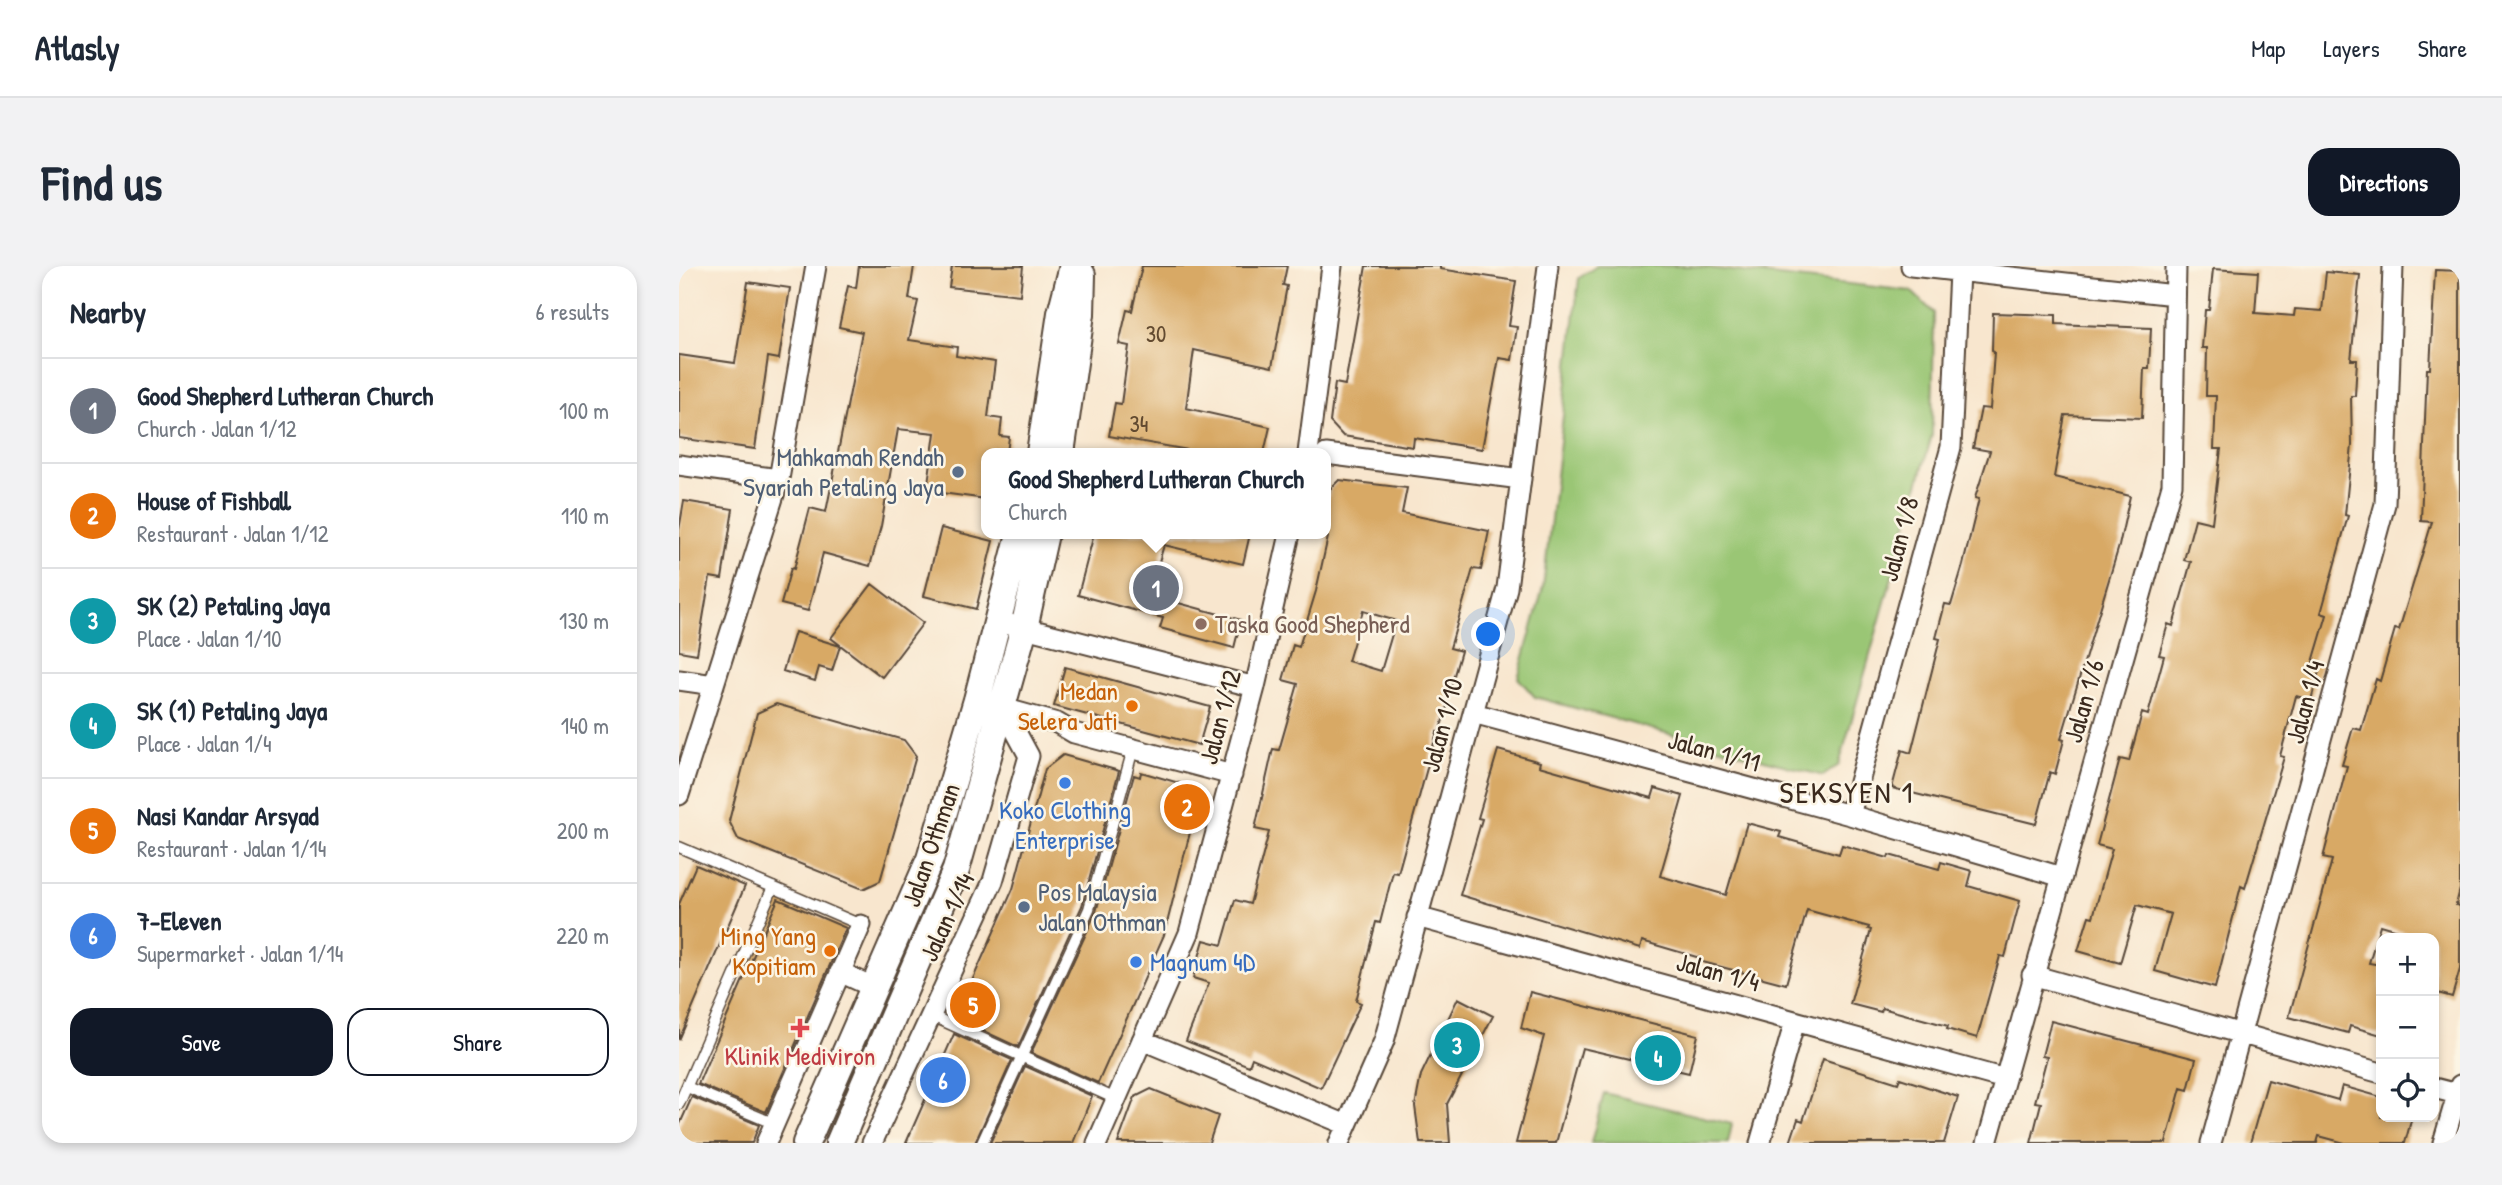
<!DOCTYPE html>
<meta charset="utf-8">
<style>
body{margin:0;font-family:"Patrick Hand",sans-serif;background:#f2f2f3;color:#1f2937}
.controls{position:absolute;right:21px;bottom:21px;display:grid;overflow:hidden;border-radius:14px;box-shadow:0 4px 10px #0003}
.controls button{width:63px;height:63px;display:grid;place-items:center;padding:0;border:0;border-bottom:2px solid #e0e1e3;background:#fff;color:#1f2937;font:35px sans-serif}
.you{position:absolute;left:810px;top:369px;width:24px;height:24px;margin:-18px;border:5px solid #fff;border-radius:50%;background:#1a73e8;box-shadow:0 0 0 10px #1a73e833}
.badge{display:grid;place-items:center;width:46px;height:46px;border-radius:50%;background:#111827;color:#fff;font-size:23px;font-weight:700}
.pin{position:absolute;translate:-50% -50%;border:4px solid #fff;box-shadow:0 2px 7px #0006}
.popup{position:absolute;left:302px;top:182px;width:350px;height:91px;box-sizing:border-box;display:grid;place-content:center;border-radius:14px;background:#fff;filter:drop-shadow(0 2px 5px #0005);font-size:23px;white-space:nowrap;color:#747a83}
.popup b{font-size:26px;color:#1f2937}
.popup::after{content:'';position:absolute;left:50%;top:100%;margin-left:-14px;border:14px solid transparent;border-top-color:#fff}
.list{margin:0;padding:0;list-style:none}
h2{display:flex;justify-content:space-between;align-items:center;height:91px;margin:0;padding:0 28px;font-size:30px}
h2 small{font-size:23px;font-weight:400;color:#747a83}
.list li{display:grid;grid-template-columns:46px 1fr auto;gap:21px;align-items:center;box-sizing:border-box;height:105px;padding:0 28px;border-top:2px solid #e0e1e3}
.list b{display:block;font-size:26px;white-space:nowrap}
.list p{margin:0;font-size:23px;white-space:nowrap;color:#747a83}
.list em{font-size:23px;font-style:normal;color:#747a83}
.actions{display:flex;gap:14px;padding:21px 28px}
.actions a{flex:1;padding:16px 0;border:2px solid #111827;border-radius:21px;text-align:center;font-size:24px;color:#111827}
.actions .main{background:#111827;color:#fff}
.icon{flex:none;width:38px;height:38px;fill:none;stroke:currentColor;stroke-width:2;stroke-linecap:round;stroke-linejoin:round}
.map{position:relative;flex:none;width:1781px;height:877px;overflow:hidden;border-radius:21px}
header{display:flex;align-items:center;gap:42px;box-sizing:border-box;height:98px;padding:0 35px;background:#fff;border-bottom:2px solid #e0e1e3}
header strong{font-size:33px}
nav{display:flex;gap:38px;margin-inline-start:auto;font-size:24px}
.intro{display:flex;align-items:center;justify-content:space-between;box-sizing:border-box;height:168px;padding:0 42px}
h1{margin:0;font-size:49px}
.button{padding:18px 32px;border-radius:21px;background:#111827;color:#fff;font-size:24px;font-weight:700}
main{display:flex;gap:42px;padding:0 42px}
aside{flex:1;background:#fff;border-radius:21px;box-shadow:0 4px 10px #0003}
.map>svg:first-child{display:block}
.green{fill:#9ac674;stroke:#6a7849;stroke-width:2}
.building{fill:#d8a965;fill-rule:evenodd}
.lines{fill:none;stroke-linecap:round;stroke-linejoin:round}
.lane-casing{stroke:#574638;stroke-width:13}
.street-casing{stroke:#574638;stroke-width:23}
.secondary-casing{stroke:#574638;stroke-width:30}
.lane{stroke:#fff;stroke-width:10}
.street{stroke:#fff;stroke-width:19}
.secondary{stroke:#fff;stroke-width:26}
.service-dot{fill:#5c6f8a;stroke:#fcf5e5;stroke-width:2.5}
.education-dot{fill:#8d6e63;stroke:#fcf5e5;stroke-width:2.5}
.food-dot{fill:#e8710a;stroke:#fcf5e5;stroke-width:2.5}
.shop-dot{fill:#3f7fe0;stroke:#fcf5e5;stroke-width:2.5}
.health-dot{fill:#e0444e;stroke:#fcf5e5;stroke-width:2.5}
.labels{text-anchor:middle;stroke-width:5;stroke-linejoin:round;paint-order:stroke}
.number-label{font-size:23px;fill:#624a30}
.service-label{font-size:26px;fill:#4e5e75;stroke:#fcf5e5;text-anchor:end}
.street-label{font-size:26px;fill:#3b2a1e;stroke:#fcf5e5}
.education-label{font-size:26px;fill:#785e54;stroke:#fcf5e5;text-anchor:start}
.food-label{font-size:26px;fill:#c56008;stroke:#fcf5e5;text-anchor:end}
.shop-label{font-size:26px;fill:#366cbe;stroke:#fcf5e5}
.health-label{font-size:26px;fill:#be3a42;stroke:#fcf5e5}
.quarter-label{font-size:30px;letter-spacing:2px;fill:#3b2a1e;stroke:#fcf5e5}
</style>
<header>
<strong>Atlasly</strong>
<nav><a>Map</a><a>Layers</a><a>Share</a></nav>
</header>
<div class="intro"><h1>Find us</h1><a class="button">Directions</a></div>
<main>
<aside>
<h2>Nearby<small>6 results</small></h2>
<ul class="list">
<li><span class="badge" style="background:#6b7280">1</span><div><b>Good Shepherd Lutheran Church</b><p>Church · Jalan 1/12</p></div><em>100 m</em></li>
<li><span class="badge" style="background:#e8710a">2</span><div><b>House of Fishball</b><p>Restaurant · Jalan 1/12</p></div><em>110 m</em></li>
<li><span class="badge" style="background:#0f9aa8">3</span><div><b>SK (2) Petaling Jaya</b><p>Place · Jalan 1/10</p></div><em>130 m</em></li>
<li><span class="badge" style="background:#0f9aa8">4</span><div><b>SK (1) Petaling Jaya</b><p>Place · Jalan 1/4</p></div><em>140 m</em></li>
<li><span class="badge" style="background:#e8710a">5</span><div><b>Nasi Kandar Arsyad</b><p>Restaurant · Jalan 1/14</p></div><em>200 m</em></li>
<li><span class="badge" style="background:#3f7fe0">6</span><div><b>7-Eleven</b><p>Supermarket · Jalan 1/14</p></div><em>220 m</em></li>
</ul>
<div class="actions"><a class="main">Save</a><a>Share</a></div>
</aside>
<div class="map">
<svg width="1781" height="877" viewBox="0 0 1781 877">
<rect width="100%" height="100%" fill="#fcf5e5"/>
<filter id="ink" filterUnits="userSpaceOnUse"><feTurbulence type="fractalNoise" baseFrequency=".0143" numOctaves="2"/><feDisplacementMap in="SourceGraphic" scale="14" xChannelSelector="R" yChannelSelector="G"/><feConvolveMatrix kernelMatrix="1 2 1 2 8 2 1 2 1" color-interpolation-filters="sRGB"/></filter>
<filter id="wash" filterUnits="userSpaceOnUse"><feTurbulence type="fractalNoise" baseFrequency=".00686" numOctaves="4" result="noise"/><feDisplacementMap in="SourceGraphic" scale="28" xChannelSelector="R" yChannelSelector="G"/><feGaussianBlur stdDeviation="1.57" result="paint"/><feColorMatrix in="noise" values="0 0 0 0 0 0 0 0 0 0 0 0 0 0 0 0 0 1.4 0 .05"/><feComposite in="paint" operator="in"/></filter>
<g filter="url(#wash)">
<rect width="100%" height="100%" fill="#f8e6ce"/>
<path class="green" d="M918,0h95l219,25 23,22 -2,122 -93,330 -16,11 -288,-79 -17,-19 25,-90 36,-310z
M925,827l128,31 -4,19h-137z"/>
<g id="blocks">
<path class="building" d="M180,0h55l-5,33 9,2 -9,39 48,7 -1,9 39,6 -7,55 14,2 -2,17 9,1 -2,16h-21v46l-59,-8 8,-58 -37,-4 -17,97 -11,40 -47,-13 -15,58 -27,-7 10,-36 3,1 16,-61 16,4 36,-180 -23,-5 9,-41 8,2z
M273,0h71l-3,29 -71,-8z
M463,0h145l-4,19 4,1 -15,81 -78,-17 -8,58 84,19 -6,26h-71l1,-2 -85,-15 6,-33 6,1 8,-58 -10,-2 8,-34 5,1z
M687,0h74v3l76,12 -7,45 8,1 -5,33 -13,-2 -17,91 -68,-11 -1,9 -70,-11 -13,-14 5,-39 10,2z
M1534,3l45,3 -3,41 39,3 1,-7 27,2 4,-39 34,3 -9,85h6l-2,36h-4l1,49 -7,70 3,1 -27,97 6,2 -14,47 8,2 -10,36 -15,-4 -16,60 4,1 -39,131 -4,-2 -26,102 -60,-17 16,-57 -34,-9 -17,58 -42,-12 11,-35 4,1 19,-68 -15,-4 23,-86 9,2 13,-48 6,2 16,-59 -5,-1 9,-31 5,2 18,-64 -7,-2 11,-41 17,4 9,-74h-7l2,-53h-10l1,-48h-5l3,-38h4z
M1756,4l25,1v618l-4,16 4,1v63l-8,28 -18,-5v-54h-10l-44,-13 -11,38 12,2v70l-31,-9 -2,7 -59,-16 43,-157 -9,-2 24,-92 -5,-1 11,-37 8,2 15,-51 4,2 15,-52 4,1 33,-108 -11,-1 6,-152h3z
M69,16l42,6 -11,71 -11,-2 -13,92 -76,-11v-83l56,8z
M1314,47l63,2v9l95,4 -2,40h-5l-2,50 -77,-3 -11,62 76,19 -11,50 -58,193 3,1 -9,34 -5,-2 -14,52 -144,-36 10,-38 9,3 29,-114 -4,-1 9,-34 6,1 12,-40 16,-66 -4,-1 15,-47 -17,-3 8,-40 9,1 4,-57 -2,-1z
M660,214l68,8 -5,25 87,18 -8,39 -8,-1 -23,79 11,3 -15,52h2l-9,30 -2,-1 -39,141 -5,-1 -13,51 -4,-1 -20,79 5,2 -40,85 -69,-30 -3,8 -63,-25 23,-58 -16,-5 11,-38 18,5 13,-45 15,4 19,-72 -14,-3 18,-80 6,1 19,-66 -15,-4 10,-35 6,2 17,-56 12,-54 -2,-1v-29l4,-18zM684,345l33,10 -15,50 -33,-10z
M5,235l49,8 -11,70 -12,-2 -13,77 -18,-3v-121z
M262,262l52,13 -17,68 -52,-13z
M415,268h156l-7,30 -79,-19 -15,50 92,25 -7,28 -74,-20 3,-10 -85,-23z
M193,318l51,39 -41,54 -51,-39z
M116,366l45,14 -8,25 -13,-4 -4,14 -32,-10z
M386,401l145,40 -11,38 -145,-39z
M97,438l128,36 12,16 -36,125 -17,8 -125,-50 -9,-18 28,-108z
M819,484l42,12 -1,4 113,32 3,-10 28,8 -23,80 66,19 21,-72 34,9 -2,5 60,17 3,-9 46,13 1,-3 50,14 2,-7 31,9 -4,15 52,15 -15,56 -5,-1 -23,82 -30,-9 1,-3 -66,-18 -1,4 -31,-8 21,-74 -3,-1 1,-2 -62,-17 -21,74 -87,-23 1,-3 -58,-17 -2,8 -180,-54 22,-76 -4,-1z
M384,489l56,16 -37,135 -64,141 -58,-27 1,-2 -5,-1 57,-128 32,-120z
M462,506l52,15 6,10 -35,138 -66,148 -67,-30 65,-141 38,-137 6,2z
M17,599l49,21 -66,154v-136z
M99,633l68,29 -80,184 -68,-28z
M851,726l168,43 -9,38 -107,-25 -26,95h-40l28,-107 -23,-8z
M779,732l35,18 -46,88 3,39h-30l-5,-37 6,-31z
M1372,755l145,38 -8,31 -7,-2 -15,55h-135l10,-40 -6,-1 12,-45 -5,-1z
M275,768l58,26 -37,83h-69z
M1144,793l75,24 2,-5 58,19 -14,46h-154l8,-24 5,2z
M346,800l67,30 -19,47h-83z
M1589,814l70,20 4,-14 39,11v20h31l-7,26h-60l-26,-7 -2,7h-67z
M472,823l67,27 -9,27h-91l17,-46z
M13,831l67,28 -7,18h-73v-17z"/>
</g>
</g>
<g filter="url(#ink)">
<use href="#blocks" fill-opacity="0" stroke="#574638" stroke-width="2"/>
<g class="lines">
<defs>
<path id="lane" d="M0,581l182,78
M251,749l186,84
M8,821l88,37
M0,838l94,-217
M303,877l107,-234 44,-160"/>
<path id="street" d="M1232,0l264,29
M629,187l24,-187
M647,188l195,25
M0,199l100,14
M319,355l257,66
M0,414l35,5
M324,442l54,15 17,10 158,42
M794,447l377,102 212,62
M0,529l100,-316 37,-213
M1171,549l101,-368 8,-176
M738,651l588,162
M161,706l35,16
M1353,709l349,98
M463,774l205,85
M1755,822l23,6
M87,877l95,-218
M193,877l121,-262 36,-125 -26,-48
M418,877l92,-210 66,-246 35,-153
M660,877l45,-102 123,-453 41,-322
M1081,877l35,-122
M1308,877l185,-658 4,-219
M1532,877l174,-639 8,-238
M1764,877l17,-58"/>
<path id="secondary" d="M361,187l21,-140 12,-47
M382,187l20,-139 1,-39
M127,877l124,-284 47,-159 43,-166
M160,877l117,-273 68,-242 21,-94"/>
</defs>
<use href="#lane" class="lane-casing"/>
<use href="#street" class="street-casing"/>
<use href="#secondary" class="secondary-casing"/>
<use href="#lane" class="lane"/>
<use href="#street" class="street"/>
<use href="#secondary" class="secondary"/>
</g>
</g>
<g class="service-dot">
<circle cx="279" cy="206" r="7"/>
<circle cx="345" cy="641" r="7"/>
</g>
<circle class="education-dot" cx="522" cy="358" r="7"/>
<g class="food-dot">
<circle cx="453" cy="440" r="7"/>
<circle cx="151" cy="685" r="7"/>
</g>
<g class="shop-dot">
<circle cx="386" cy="517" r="7"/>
<circle cx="457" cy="696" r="7"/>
</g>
<path class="health-dot" d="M117.5 751.5h7v7h7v7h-7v7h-7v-7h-7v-7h7z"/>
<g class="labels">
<g class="number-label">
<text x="477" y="76">30</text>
<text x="460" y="166">34</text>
</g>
<g class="service-label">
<text x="265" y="200">Mahkamah Rendah<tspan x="265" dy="30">Syariah Petaling Jaya</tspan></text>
<text x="359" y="635" text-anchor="start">Pos Malaysia<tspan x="359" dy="30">Jalan Othman</tspan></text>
</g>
<g class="street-label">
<text transform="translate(1220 273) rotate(-75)" y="9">Jalan 1/8</text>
<text transform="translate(1405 435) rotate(-74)" y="9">Jalan 1/6</text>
<text transform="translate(1626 436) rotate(-75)" y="9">Jalan 1/4</text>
<text transform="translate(541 451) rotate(-75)" y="9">Jalan 1/12</text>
<text transform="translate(763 459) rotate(-75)" y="9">Jalan 1/10</text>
<text transform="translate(1035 485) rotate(15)" y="9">Jalan 1/11</text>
<text transform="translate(252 579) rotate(-71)" y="9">Jalan Othman</text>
<text transform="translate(268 651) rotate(-65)" y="9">Jalan 1/14</text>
<text transform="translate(1039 706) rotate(15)" y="9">Jalan 1/4</text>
</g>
<g class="education-label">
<text x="536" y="367">Taska Good Shepherd</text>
</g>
<g class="food-label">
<text x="439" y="434">Medan<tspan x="439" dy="30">Selera Jati</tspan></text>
<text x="137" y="679">Ming Yang<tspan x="137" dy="30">Kopitiam</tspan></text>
</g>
<g class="shop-label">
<text x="386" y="553">Koko Clothing<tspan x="386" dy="30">Enterprise</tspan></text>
<text x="471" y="705" text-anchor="start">Magnum 4D</text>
</g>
<g class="health-label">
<text x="121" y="799">Klinik Mediviron</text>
</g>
<g class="quarter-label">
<text x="1168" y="537">SEKSYEN 1</text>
</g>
</g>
</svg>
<div class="controls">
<button>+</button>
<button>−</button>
<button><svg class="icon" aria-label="locate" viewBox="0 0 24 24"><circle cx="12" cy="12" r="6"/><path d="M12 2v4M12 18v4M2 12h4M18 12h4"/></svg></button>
</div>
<div class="you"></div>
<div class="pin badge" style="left:477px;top:322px;background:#6b7280">1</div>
<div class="popup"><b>Good Shepherd Lutheran Church</b>Church</div>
<div class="pin badge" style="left:508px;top:541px;background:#e8710a">2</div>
<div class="pin badge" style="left:778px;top:779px;background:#0f9aa8">3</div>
<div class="pin badge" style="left:979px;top:792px;background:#0f9aa8">4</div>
<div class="pin badge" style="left:294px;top:739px;background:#e8710a">5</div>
<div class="pin badge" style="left:264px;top:814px;background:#3f7fe0">6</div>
</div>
</main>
